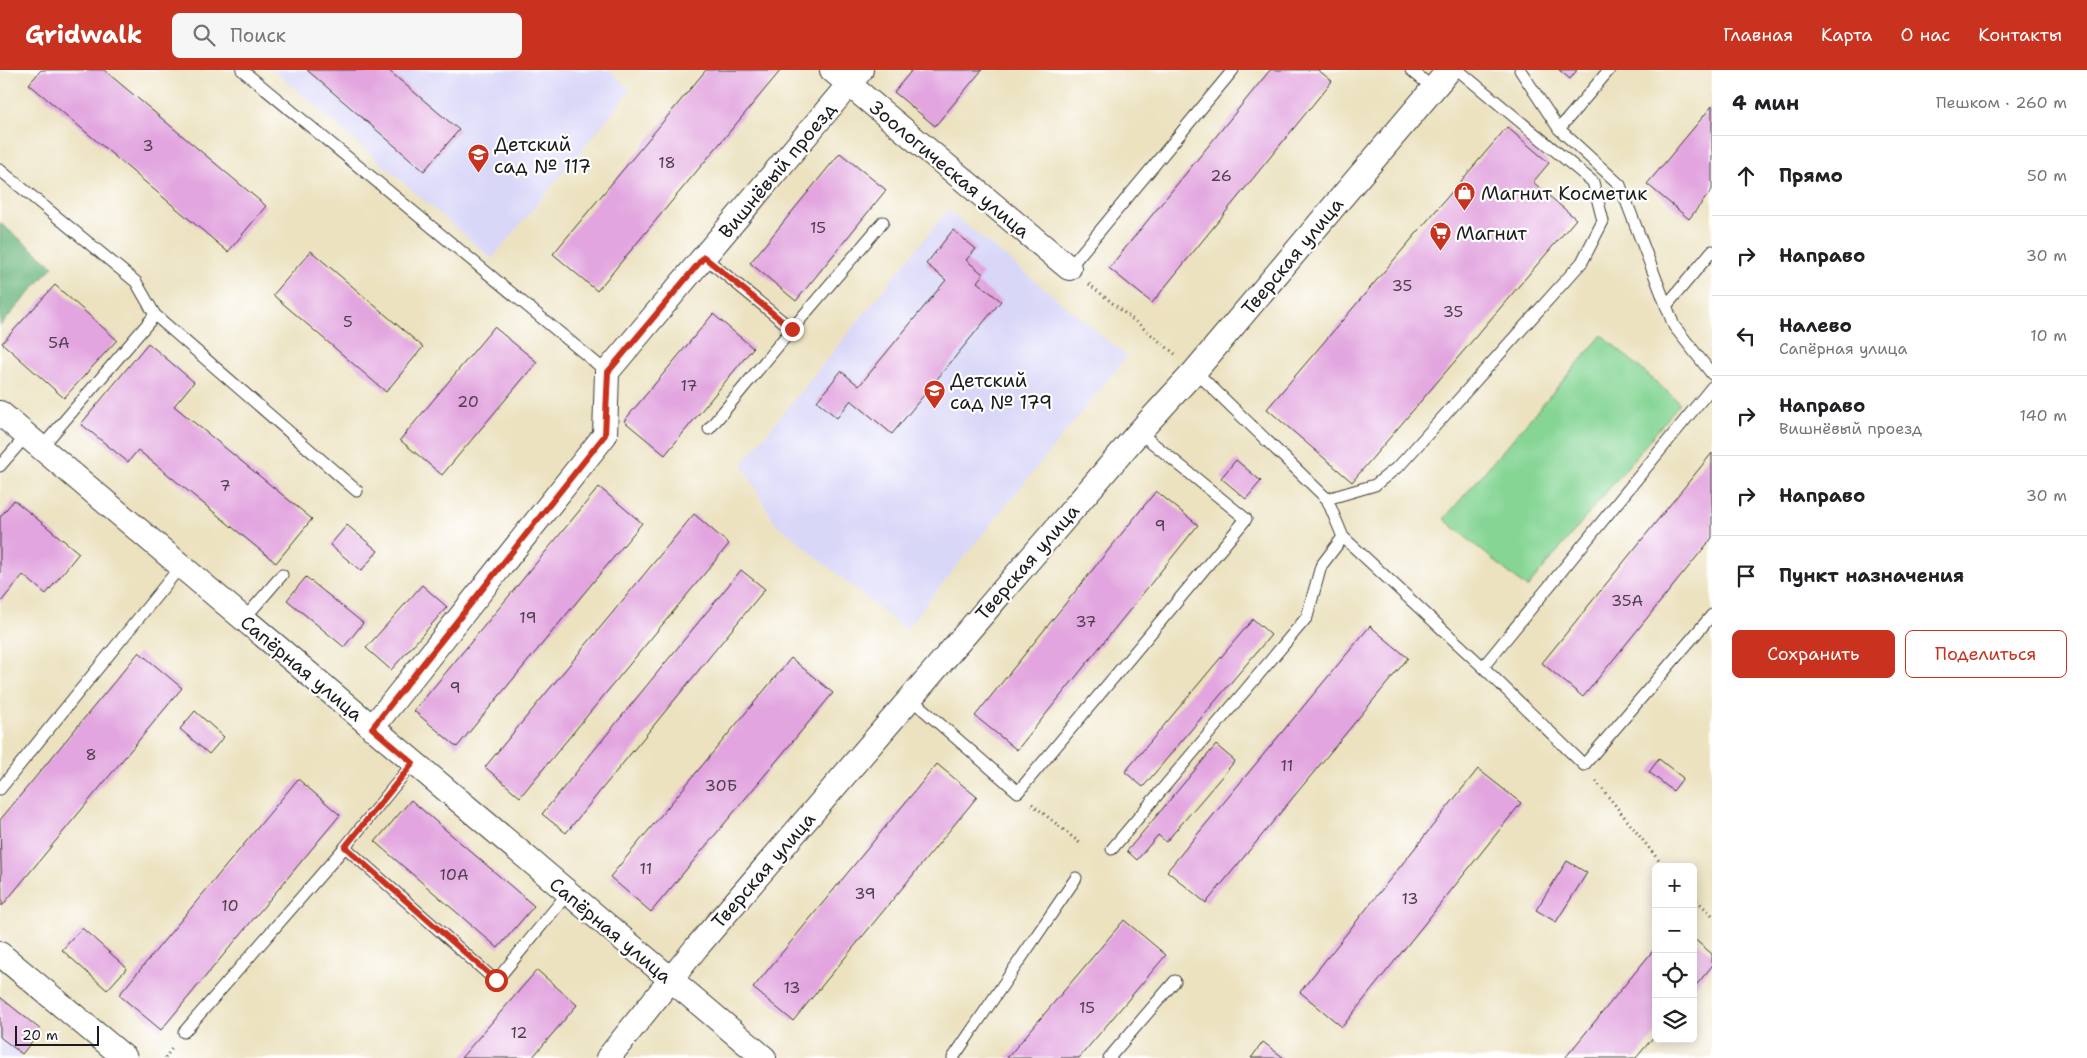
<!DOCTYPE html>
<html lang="ru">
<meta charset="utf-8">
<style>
body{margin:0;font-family:"Shantell Sans",sans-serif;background:#f6f6f6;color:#202124}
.controls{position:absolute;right:15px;bottom:15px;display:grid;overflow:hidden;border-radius:8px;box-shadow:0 2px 12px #0003}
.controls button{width:45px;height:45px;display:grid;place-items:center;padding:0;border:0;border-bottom:1px solid #e0e0e0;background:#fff;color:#202124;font:25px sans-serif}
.scale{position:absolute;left:15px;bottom:12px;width:84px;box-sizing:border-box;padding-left:5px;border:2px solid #1c1c1c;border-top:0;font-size:14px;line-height:18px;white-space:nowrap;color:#1c1c1c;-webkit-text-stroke:4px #fff;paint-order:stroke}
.stop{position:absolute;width:15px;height:15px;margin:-11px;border:4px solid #c8321e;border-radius:50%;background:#fff}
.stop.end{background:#c8321e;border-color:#fff;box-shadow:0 1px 5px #0008}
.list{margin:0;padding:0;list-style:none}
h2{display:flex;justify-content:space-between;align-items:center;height:65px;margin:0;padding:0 20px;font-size:21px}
h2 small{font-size:16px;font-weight:400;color:#757577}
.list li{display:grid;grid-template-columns:32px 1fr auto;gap:15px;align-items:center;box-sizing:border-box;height:80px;padding:0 20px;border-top:1px solid #e0e0e0}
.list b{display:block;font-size:19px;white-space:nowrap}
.list p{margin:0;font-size:16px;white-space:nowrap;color:#757577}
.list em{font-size:16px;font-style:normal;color:#757577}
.actions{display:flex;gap:10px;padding:15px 20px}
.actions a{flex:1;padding:11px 0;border:1px solid #c8321e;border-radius:8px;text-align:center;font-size:18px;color:#c8321e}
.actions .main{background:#c8321e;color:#fff}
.icon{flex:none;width:28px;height:28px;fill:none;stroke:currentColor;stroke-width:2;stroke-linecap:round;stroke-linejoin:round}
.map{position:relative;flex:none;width:1712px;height:988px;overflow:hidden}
header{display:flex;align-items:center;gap:30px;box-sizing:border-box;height:70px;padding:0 25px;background:#c8321e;color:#fff}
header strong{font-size:24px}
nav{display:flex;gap:28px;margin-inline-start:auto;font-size:18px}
.search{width:350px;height:45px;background:#f6f6f6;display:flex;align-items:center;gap:12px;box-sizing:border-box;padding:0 18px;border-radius:8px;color:#757577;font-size:19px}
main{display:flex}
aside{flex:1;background:#fff}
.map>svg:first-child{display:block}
.built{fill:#d9d7f8}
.green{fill:#86d595;stroke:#517858}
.forest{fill:#6cb67e;stroke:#44694d}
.building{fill:#e2a5df}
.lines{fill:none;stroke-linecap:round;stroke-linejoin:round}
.lane-casing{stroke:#3b3a35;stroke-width:13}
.street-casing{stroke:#3b3a35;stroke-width:26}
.path{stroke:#3b3a35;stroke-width:3;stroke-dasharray:1 4;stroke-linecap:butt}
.lane{stroke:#fff;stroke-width:11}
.street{stroke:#fff;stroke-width:24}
.route{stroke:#c8321e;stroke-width:6}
.labels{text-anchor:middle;stroke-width:4.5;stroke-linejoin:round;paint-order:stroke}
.number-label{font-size:16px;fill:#4e3e4d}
.poi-label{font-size:19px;fill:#1c1c1c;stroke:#fff;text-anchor:start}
.street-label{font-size:19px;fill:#1c1c1c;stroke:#fff}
</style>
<header>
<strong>Gridwalk</strong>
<div class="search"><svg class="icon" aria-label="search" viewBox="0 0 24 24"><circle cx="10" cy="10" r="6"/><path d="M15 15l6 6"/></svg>Поиск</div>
<nav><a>Главная</a><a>Карта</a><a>О нас</a><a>Контакты</a></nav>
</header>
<main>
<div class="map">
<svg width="1712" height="988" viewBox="0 0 1712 988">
<rect width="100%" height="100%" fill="#fff"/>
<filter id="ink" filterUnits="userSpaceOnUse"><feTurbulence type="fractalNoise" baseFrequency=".02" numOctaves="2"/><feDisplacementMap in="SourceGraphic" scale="10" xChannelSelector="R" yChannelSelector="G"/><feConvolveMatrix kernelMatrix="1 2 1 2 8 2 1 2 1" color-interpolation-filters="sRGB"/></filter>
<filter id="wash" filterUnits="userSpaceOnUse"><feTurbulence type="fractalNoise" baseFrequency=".0096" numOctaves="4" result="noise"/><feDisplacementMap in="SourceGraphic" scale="20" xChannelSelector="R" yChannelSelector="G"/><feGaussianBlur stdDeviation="1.12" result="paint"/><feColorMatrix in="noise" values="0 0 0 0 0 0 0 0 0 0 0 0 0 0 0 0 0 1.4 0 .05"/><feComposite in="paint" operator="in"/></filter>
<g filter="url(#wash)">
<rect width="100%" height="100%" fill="#ece2c0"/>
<path class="built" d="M273,0h336l22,20 -139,169z
M948,140l179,146 -222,274 -131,-108 -32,-58z
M0,967l22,17 -4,4h-18z"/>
<path class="green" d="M1602,265l78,68 -153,185 -83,-69z"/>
<path class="forest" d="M0,153l53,43 -53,60z"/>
<g id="blocks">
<path class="building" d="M41,0h63l162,136 -38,46 -199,-168z
M307,0h81l71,60 -35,41z
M706,0h75l-184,221 -44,-37z
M912,0h70l-47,56 -41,-34z
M1270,0h48l14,11 -180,222 -43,-35z
M1559,0h18l-7,9z
M1712,36v84l-23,29 -42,-35z
M1507,57l42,36 -16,19 43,37 -224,263 -85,-73z
M840,83l46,37 -90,111 -46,-38z
M953,160l23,19 -10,11 17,14 -6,8 24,19 -109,133 -41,-34 -14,18 -20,-17 24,-30 18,15 87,-106 -20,-16z
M311,181l112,96 -37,45 -113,-97z
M55,215l62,55 -53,58 -62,-55z
M713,244l40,34 -88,107 -41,-34z
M494,257l43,35 -95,113 -42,-35z
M148,273l46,39 -20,24 138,113 -36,44 -138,-113 -10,12 -47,-38z
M1712,383v85l-129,159 -41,-34z
M1236,390l25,21 -15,18 -25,-21z
M599,417l43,36 -185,224 -43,-36z
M1156,421l42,34 -181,225 -42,-34z
M14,430l65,53 -33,41 -23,-19 -23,28v-86z
M694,444l35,30 -209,253 -35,-30z
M347,455l31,26 -17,20 -31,-26z
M741,500l24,19 -199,244 -24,-19z
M306,507l57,46 -19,24 -57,-47z
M422,515l25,22 -56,63 -25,-22z
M1253,549l18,16 -128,152 -18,-15z
M1370,556l38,32 -202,245 -39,-32z
M139,582l43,36 -180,218 -2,-86z
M791,588l42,35 -182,219 -41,-35z
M195,641l29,26 -15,17 -29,-25z
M1216,675l19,16 -69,81 -8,-7 -21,25 -10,-9z
M1659,689l24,19 -10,13 -24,-19z
M937,694l40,33 -184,224 -40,-33z
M1478,699l43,34 -179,224 -42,-35z
M298,709l42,36 -179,215 -42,-35z
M411,730l123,106 -36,42 -123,-106z
M1567,791l20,12 -31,49 -20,-12z
M1124,850l42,35 -87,103h-72z
M82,858l45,40 -20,22 -45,-40z
M1693,868l19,16v12l-19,23z
M1656,877v87l-20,24h-71z
M537,900l40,35 -45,53h-71z
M0,927l41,33 -19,24 -22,-17z
M1263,972l21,16h-33z"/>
</g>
</g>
<g filter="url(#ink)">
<use href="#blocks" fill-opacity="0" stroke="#3b3a35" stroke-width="1"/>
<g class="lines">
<defs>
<path id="lane" d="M242,0l365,302
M1411,0l23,19
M1520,0l39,59 61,56 54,141 38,48
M1559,59l50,-59
M0,100l136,112 19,33
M704,187l88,72 -83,100
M1069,198l164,-198
M1666,236l46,-55
M792,259l91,-107
M1195,301l132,128 16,38 140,130 101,98 128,-150
M41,378l114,-133 202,176
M0,396l26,-30
M1327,429l48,-14 25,-20 182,-203 21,-41 -10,-39 -135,-112
M244,549l38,-44
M1483,597l229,-280
M910,628l108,94 228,-273 -107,-87
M413,693l-68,84 151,134 72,-88
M0,719l180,-222
M1112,779l195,-232 14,-51 22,-29
M184,962l161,-185
M953,988l123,-180
M1109,988l66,-77"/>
<path id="street" d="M832,0l237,198
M0,343l764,645
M372,658l233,-293 2,-63 254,-302
M0,884l125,104
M608,988l88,-110 443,-516 56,-61 254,-301"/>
</defs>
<use href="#lane" class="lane-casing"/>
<use href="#street" class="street-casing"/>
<path class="path" d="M1089,214l86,70
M1596,711l68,86
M1032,734l49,40
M1693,827l19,18
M165,988l8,-11"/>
<use href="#lane" class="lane"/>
<use href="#street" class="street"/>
</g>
</g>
<g class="lines" filter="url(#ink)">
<path class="route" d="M496,910l-151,-133 68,-84 -41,-35 233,-293 3,-63 96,-115 88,72"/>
</g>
<defs>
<symbol id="school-pin" viewBox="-11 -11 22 30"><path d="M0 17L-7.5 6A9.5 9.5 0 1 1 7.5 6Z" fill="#c8321e" stroke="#fff"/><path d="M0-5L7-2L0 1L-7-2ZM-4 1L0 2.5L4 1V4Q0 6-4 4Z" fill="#fff"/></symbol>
<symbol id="shop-pin" viewBox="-11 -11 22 30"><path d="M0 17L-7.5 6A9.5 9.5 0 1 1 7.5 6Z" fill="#c8321e" stroke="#fff"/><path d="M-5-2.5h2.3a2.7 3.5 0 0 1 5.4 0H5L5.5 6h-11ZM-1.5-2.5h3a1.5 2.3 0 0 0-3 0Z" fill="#fff"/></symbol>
<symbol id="supermarket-pin" viewBox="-11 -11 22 30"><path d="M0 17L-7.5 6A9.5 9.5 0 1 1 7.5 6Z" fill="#c8321e" stroke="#fff"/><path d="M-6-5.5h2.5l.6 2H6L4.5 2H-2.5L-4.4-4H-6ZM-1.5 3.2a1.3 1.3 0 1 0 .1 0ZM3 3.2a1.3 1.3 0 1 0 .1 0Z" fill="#fff"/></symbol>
</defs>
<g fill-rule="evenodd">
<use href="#school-pin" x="466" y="72" width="25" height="34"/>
<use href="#shop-pin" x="1452" y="110" width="25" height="34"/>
<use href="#supermarket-pin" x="1428" y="150" width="25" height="34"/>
<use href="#school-pin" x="922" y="308" width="25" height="34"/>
</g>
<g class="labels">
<g class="number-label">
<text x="148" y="81">3</text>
<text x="667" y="98">18</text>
<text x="1221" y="111">26</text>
<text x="818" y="163">15</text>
<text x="1402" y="221">35</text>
<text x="1453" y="247">35</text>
<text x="348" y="257">5</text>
<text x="59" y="278">5А</text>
<text x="689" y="321">17</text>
<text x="468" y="337">20</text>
<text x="225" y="421">7</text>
<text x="1160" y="461">9</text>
<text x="1627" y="536">35А</text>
<text x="528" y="553">19</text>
<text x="1086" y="557">37</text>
<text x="455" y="623">9</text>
<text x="91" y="690">8</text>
<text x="1287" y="701">11</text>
<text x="721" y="721">30Б</text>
<text x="646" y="804">11</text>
<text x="454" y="810">10А</text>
<text x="865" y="829">39</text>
<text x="1410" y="834">13</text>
<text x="230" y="841">10</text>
<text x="792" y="923">13</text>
<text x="1087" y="943">15</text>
<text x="519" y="968">12</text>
</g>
<g class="poi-label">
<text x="494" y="81">Детский<tspan x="494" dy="22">сад № 117</tspan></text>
<text x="1481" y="130">Магнит Косметик</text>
<text x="1456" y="170">Магнит</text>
<text x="950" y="317">Детский<tspan x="950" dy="22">сад № 179</tspan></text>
</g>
<g class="street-label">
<text transform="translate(950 99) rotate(40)" y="7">Зоологическая улица</text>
<text transform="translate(777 100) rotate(-50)" y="7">Вишнёвый проезд</text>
<text transform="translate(1292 186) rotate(-50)" y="7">Тверская улица</text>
<text transform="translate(1027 492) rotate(-49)" y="7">Тверская улица</text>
<text transform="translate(302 598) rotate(40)" y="7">Сапёрная улица</text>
<text transform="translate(763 800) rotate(-49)" y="7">Тверская улица</text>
<text transform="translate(611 860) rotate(40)" y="7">Сапёрная улица</text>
</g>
</g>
</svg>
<div class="controls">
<button>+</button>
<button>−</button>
<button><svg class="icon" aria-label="locate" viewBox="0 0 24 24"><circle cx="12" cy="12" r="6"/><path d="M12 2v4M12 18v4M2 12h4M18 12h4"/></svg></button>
<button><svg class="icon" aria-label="layers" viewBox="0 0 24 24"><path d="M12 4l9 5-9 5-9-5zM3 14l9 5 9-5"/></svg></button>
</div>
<div class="scale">20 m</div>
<div class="stop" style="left:496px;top:910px"></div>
<div class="stop end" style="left:792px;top:259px"></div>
</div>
<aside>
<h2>4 мин<small>Пешком · 260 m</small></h2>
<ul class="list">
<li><svg class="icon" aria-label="ahead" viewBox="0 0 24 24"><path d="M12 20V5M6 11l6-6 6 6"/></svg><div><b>Прямо</b></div><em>50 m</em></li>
<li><svg class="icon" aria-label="right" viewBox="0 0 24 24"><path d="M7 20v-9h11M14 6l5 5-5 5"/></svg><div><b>Направо</b></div><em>30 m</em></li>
<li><svg class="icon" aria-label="left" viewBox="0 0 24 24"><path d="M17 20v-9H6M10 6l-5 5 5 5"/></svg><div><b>Налево</b><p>Сапёрная улица</p></div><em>10 m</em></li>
<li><svg class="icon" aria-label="right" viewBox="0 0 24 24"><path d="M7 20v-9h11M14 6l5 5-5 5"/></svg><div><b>Направо</b><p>Вишнёвый проезд</p></div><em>140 m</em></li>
<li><svg class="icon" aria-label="right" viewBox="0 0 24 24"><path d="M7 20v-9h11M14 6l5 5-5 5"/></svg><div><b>Направо</b></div><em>30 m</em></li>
<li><svg class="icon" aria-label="arrive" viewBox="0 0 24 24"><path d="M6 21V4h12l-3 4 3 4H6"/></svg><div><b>Пункт назначения</b></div></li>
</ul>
<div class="actions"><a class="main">Сохранить</a><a>Поделиться</a></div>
</aside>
</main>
